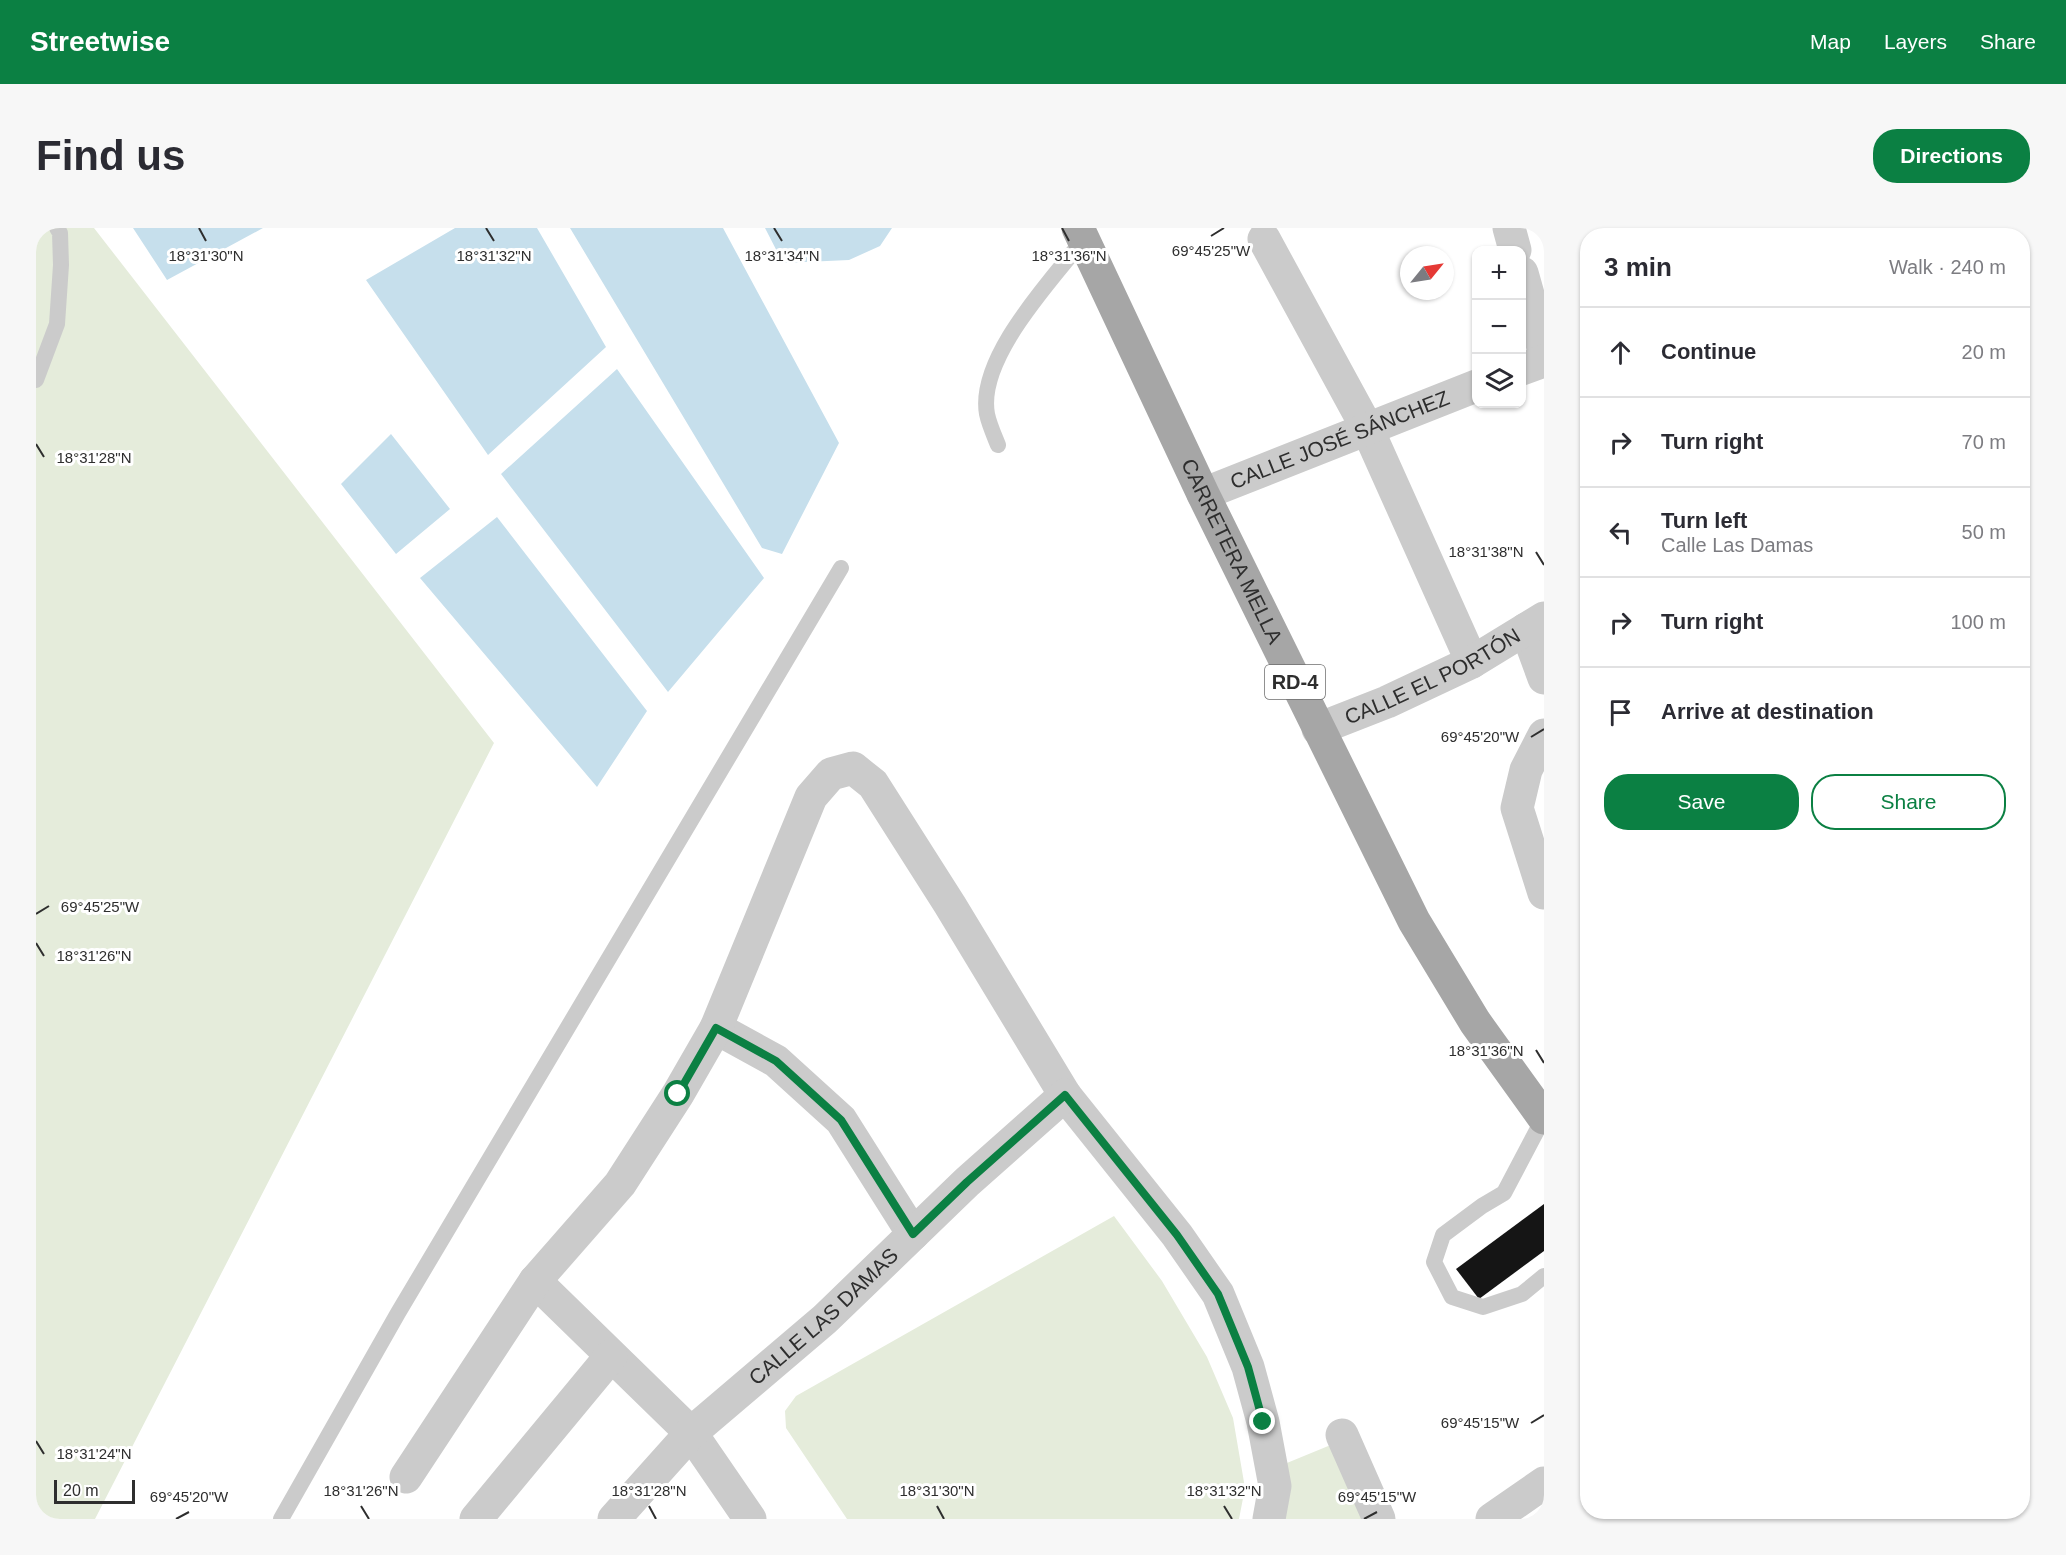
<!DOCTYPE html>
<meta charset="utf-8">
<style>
body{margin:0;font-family:Arial,sans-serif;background:#f7f7f7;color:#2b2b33}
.controls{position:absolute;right:18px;top:18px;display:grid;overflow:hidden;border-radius:12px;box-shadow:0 2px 4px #0004}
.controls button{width:54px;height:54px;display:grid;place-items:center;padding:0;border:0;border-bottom:2px solid #e1e1e2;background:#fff;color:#2b2b33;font:30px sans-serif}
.compass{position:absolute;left:1364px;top:18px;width:54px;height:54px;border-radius:50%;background:#fff;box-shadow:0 2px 4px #0004;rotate:60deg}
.scale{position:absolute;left:18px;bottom:15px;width:81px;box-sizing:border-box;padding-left:6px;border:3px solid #2e2e2e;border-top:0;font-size:16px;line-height:21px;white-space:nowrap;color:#2e2e2e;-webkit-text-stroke:4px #fff;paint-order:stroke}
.stop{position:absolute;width:18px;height:18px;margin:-14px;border:4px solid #0b8043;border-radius:50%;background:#fff}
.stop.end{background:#0b8043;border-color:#fff;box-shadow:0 2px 6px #0008}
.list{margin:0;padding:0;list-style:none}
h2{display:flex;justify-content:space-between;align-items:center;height:78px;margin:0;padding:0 24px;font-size:26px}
h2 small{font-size:20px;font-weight:400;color:#7c7c81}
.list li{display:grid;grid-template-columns:39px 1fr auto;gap:18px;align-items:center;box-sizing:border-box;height:90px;padding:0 24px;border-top:2px solid #e1e1e2}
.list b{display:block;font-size:22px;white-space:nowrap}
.list p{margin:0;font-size:20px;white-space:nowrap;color:#7c7c81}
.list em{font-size:20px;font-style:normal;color:#7c7c81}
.actions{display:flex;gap:12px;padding:18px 24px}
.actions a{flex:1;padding:14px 0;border:2px solid #0b8043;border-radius:24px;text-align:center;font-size:21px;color:#0b8043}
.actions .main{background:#0b8043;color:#fff}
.icon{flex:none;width:33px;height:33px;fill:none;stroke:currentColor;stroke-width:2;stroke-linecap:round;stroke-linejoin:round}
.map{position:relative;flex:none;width:1508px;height:1291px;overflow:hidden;border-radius:24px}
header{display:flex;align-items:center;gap:36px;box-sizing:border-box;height:84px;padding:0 30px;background:#0b8043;color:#fff}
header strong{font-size:28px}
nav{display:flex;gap:33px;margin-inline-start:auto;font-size:21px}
.intro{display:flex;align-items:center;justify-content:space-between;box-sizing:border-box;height:144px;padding:0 36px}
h1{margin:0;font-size:42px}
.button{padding:15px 27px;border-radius:24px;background:#0b8043;color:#fff;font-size:21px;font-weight:700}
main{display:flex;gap:36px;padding:0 36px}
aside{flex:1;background:#fff;border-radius:24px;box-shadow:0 2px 4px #0004}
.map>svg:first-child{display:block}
.green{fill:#e5ecdb}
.water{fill:#c6dfec}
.building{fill:#151515}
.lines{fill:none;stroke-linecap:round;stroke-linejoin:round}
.service{stroke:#cbcbcb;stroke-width:16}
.minor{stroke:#cbcbcb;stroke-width:33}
.primary{stroke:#a6a6a6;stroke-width:33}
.route{stroke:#0b8043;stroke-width:8}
.ticks{fill:none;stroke:#2e2e2e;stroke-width:2}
.labels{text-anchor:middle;stroke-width:6;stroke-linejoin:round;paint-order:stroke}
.shield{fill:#fff;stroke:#6d6d6d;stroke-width:1.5}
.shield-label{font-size:20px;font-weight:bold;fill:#2e2e2e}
.street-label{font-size:21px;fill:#2e2e2e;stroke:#fff}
.ticks-label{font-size:15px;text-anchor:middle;fill:#2e2e2e;stroke:#fff;stroke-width:6;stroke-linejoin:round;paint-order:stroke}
</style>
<header>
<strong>Streetwise</strong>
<nav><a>Map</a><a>Layers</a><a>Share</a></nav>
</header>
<div class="intro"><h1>Find us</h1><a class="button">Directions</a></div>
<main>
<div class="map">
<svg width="1508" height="1291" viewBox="0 0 1508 1291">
<rect width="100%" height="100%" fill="#fff"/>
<path class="green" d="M0,0h58l400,515 -399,776h-59z
M1078,988l48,65 45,76 26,61 12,70 -6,31h-392l-61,-91 -1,-17 11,-15z
M1302,1214l33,77h-87l-2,-54z"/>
<path class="water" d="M97,0h130l-96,52z
M419,0h82l69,119 -118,108 -122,-175z
M534,0h153l116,215 -57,111 -20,-6z
M729,0h127l-12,18 -31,14 -66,3z
M581,141l147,209 -96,114 -167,-218z
M355,206l59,75 -54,45 -55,-70z
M461,289l150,194 -50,76 -177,-209z"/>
<path class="building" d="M1508,976v47l-65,48 -23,-30z"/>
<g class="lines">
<path class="service" d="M0,152l21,-56 4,-59 -1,-32 -3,-5
M962,217c-4,-10 -9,-21 -11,-31 -10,-56 64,-133 96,-174
M1508,889l-40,76 -22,13 -39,29 -9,27 18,35 31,10 39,-13 22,-18
M245,1291l117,-206 443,-745"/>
<g class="minor">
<path d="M1473,0l6,22"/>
<path d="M1228,11l103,189 105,234"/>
<path d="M1486,45l22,78"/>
<path d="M1486,141l22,-8"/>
<path id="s1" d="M1167,266l273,-108"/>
<path d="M1490,401l18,49"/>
<path id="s2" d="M1282,501l69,-27 85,-40 72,-44"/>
<path d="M1508,507l-18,35 -9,38 27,85"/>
<path d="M680,800l60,33 65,59 72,114"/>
<path d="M499,1053l156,152 59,86"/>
<path d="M1306,1207l37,84"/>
<path d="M370,1249l129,-196 85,-97 58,-90 38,-66 95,-231 20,-23 22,-6 20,16 77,121 115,190 112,140 41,59 30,73 15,55 12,64 -6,33"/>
<path d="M440,1291l135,-163"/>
<path id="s3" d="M578,1291l77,-86 134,-114 142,-137 98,-87"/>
<path d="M1456,1291l52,-36"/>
</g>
<path class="primary" id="s4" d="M1042,0l125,266 211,427 61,101 69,96"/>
</g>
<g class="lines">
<path class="route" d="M642,866l38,-66 60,33 65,59 72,114 54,-52 98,-87 112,140 41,59 30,73 15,55"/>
</g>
<path class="ticks" d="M163,0l7,13M450,0l8,13M738,0l8,13M1026,0l7,13M1175,8l13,-8M0,216l8,13M1500,324l8,13M1495,509l13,-8M0,686l13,-8M0,715l8,13M1500,822l8,13M1495,1195l13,-8M0,1213l8,13M325,1278l8,13M613,1278l7,13M901,1278l7,13M1188,1278l8,13M140,1291l13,-7M1328,1291l13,-7"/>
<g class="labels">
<rect class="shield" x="1229" y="437" width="60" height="34" rx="4.5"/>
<g class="shield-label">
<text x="1259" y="461">RD-4</text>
</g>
<g class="street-label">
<text dy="7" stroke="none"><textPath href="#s1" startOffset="147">CALLE JOSÉ SÁNCHEZ</textPath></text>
<text dy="7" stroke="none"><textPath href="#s4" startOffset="358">CARRETERA MELLA</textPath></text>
<text dy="7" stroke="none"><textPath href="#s2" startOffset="126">CALLE EL PORTÓN</textPath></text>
<text dy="7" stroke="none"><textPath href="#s3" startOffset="292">CALLE LAS DAMAS</textPath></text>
</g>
</g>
<g class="ticks-label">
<text x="1175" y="28">69°45'25"W</text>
<text x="170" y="33">18°31'30"N</text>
<text x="458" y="33">18°31'32"N</text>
<text x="746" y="33">18°31'34"N</text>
<text x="1033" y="33">18°31'36"N</text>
<text x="58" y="235">18°31'28"N</text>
<text x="1450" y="329">18°31'38"N</text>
<text x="1444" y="514">69°45'20"W</text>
<text x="64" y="684">69°45'25"W</text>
<text x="58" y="733">18°31'26"N</text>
<text x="1450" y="828">18°31'36"N</text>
<text x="1444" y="1200">69°45'15"W</text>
<text x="58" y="1231">18°31'24"N</text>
<text x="325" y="1268">18°31'26"N</text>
<text x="613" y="1268">18°31'28"N</text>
<text x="901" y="1268">18°31'30"N</text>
<text x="1188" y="1268">18°31'32"N</text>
<text x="153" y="1274">69°45'20"W</text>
<text x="1341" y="1274">69°45'15"W</text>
</g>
</svg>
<div class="controls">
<button>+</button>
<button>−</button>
<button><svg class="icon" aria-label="layers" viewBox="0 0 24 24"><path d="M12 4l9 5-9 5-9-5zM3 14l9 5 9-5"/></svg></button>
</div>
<svg class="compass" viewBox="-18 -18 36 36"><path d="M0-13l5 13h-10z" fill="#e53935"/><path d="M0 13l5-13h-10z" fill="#7c7c81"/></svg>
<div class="scale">20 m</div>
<div class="stop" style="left:642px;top:866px"></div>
<div class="stop end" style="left:1227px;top:1194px"></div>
</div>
<aside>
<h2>3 min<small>Walk · 240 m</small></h2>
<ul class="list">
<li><svg class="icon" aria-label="ahead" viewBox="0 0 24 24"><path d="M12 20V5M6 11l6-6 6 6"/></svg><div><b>Continue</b></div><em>20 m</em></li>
<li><svg class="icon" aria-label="right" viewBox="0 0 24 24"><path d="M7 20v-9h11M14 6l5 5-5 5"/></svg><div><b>Turn right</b></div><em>70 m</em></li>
<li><svg class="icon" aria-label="left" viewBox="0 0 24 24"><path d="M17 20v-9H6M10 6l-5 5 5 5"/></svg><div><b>Turn left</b><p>Calle Las Damas</p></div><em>50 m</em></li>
<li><svg class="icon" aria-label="right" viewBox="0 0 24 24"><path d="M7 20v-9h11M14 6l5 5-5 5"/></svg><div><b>Turn right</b></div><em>100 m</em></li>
<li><svg class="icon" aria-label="arrive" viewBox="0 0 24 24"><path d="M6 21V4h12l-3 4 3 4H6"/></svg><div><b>Arrive at destination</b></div></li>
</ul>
<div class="actions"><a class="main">Save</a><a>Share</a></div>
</aside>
</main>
